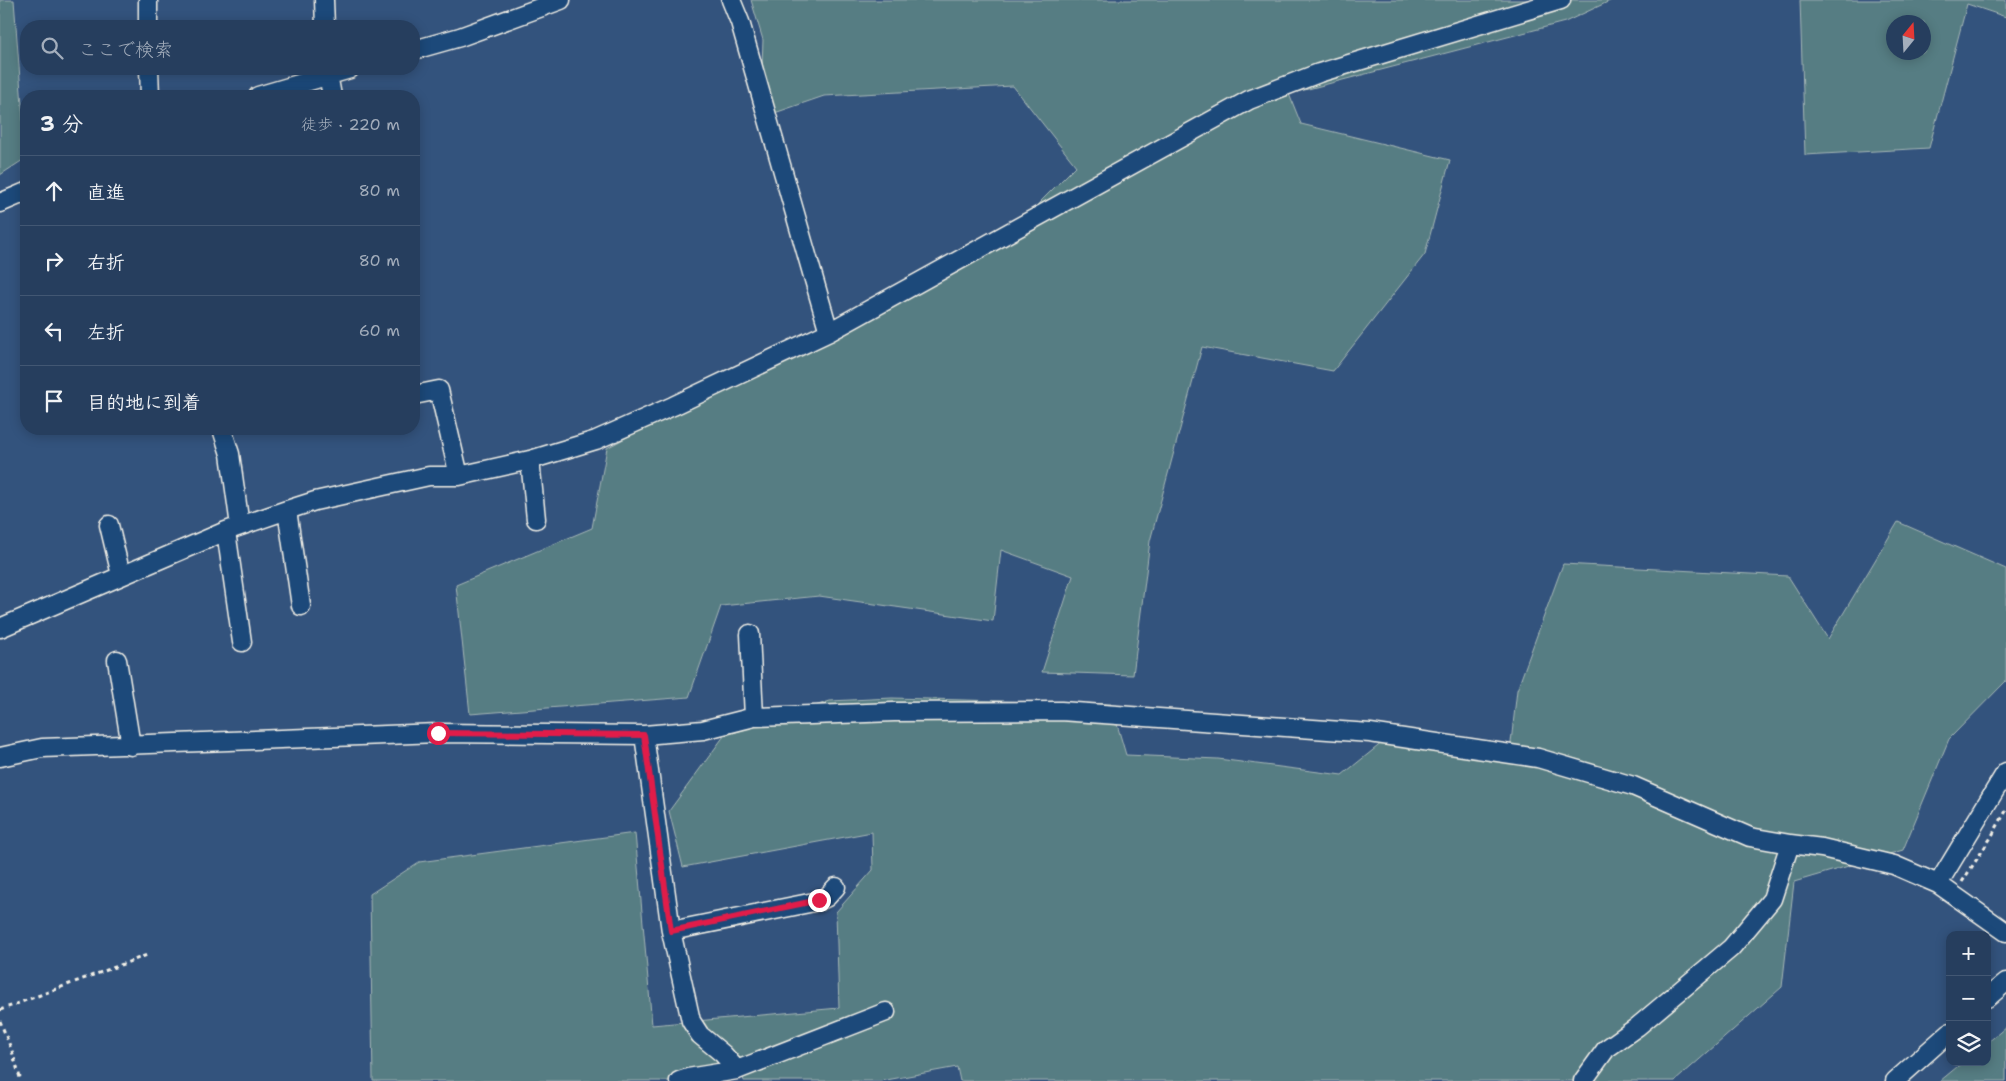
<!DOCTYPE html>
<html lang="ja">
<meta charset="utf-8">
<style>
body{margin:0;font-family:"Shantell Sans","Klee One",sans-serif;background:#324967;color:#f1f3f6}
.controls{position:absolute;right:15px;bottom:15px;display:grid;overflow:hidden;border-radius:10px;box-shadow:0 2px 12px #0003}
.controls button{width:45px;height:45px;display:grid;place-items:center;padding:0;border:0;border-bottom:1px solid #425773;background:#263e5e;color:#f1f3f6;font:25px sans-serif}
.compass{position:absolute;left:1886px;top:15px;width:45px;height:45px;border-radius:50%;background:#263e5e;box-shadow:0 2px 12px #0003;rotate:18deg}
.stop{position:absolute;width:15px;height:15px;margin:-11px;border:4px solid #e11d48;border-radius:50%;background:#fff}
.stop.end{background:#e11d48;border-color:#fff;box-shadow:0 1px 5px #0008}
.list{margin:0;padding:0;list-style:none}
h2{display:flex;justify-content:space-between;align-items:center;height:65px;margin:0;padding:0 20px;font-size:21px}
h2 small{font-size:16px;font-weight:400;color:#a4aebc}
.list li{display:grid;grid-template-columns:32px 1fr auto;gap:15px;align-items:center;box-sizing:border-box;height:70px;padding:0 20px;border-top:1px solid #425773}
.list b{display:block;font-size:19px;white-space:nowrap}
.list em{font-size:16px;font-style:normal;color:#a4aebc}
.icon{flex:none;width:28px;height:28px;fill:none;stroke:currentColor;stroke-width:2;stroke-linecap:round;stroke-linejoin:round}
.map{position:relative;flex:none;width:2006px;height:1081px;overflow:hidden}
.search{position:absolute;background:#263e5e;box-shadow:0 2px 12px #0003;left:20px;top:20px;width:400px;height:55px;display:flex;align-items:center;gap:12px;box-sizing:border-box;padding:0 18px;border-radius:20px;color:#a4aebc;font-size:19px}
.panel{position:absolute;background:#263e5e;box-shadow:0 2px 12px #0003;left:20px;top:90px;width:400px;height:345px;border-radius:20px}
.map>svg:first-child{display:block}
.green{fill:#577d83;stroke:#a6b7b6;fill-rule:evenodd}
.lines{fill:none;stroke-linecap:round;stroke-linejoin:round}
.minor-casing{stroke:#f4f1e8;stroke-width:21}
.path{stroke:#f4f1e8;stroke-width:3;stroke-dasharray:4 4;stroke-linecap:butt}
.minor{stroke:#1f4a7a;stroke-width:18}
.route{stroke:#e11d48;stroke-width:6}
</style>
<div class="map">
<svg width="2006" height="1081" viewBox="0 0 2006 1081">
<rect width="100%" height="100%" fill="#33537d"/>
<filter id="ink" filterUnits="userSpaceOnUse"><feTurbulence type="fractalNoise" baseFrequency=".02" numOctaves="2"/><feDisplacementMap in="SourceGraphic" scale="10" xChannelSelector="R" yChannelSelector="G"/><feConvolveMatrix kernelMatrix="1 2 1 2 8 2 1 2 1" color-interpolation-filters="sRGB"/></filter>
<g filter="url(#ink)">
<path class="green" d="M0,0h14l12,158 -26,17z
M751,0h861l-47,22 -276,72 12,30 149,36 -25,94 -92,117 -131,-24 -52,194 -17,134 -91,-3 31,-96 -72,-26 -8,71 -174,-25 -98,10 -32,91 -219,17 -14,-129 136,-57 15,-80 172,-94 210,-101 87,-87 -63,-80 -189,10 -64,22 3,-78z
M1800,0h206v17l-39,-13 -38,144 -124,7zM1924,22v30h-30v-30z
M1898,522l108,47v112l-57,58 -46,111 -109,32 -12,105 -107,94h-715l-3,-14 -76,14h-137l-6,-20 -39,20h-326l-3,-187 49,-32 216,-29 17,192 187,-17 -3,-96 37,-42 -1,-38 -189,35 -14,-56 55,-75 106,-35 62,-3 219,6 15,51 92,4 124,16 56,-45 111,30 8,-70 46,-126 225,12 40,63z
M2006,1027v54h-66l23,-19h24v-19z"/>
<g class="lines">
<defs>
<path id="minor" d="M148,0v26
M324,0l1,26
M731,0l9,22 89,310
M414,50l46,-13 101,-37
M149,69l1,27
M327,69l5,27
M258,96l92,-27
M0,203l26,-11
M414,395l25,-5 20,86
M222,429l8,25 10,72
M530,460l6,59
M287,510l14,96
M109,525l12,50
M226,531l16,111
M0,628l226,-97 61,-21 28,-9 114,-25h30l71,-16 66,-20 77,-34 156,-74 420,-232 70,-27 242,-73
M750,634l4,83
M117,660l14,86
M644,735l27,196 20,90 9,14 23,19 14,16
M0,757l42,-9 396,-15 206,2 59,-5 51,-13 140,-5 167,-1 309,22 168,25 95,28 117,51 40,7 32,4 72,17 44,19 68,48
M1938,884l68,-112
M671,931l148,-30 8,-4 9,-10
M1987,998l19,-16
M679,1081l9,-3 49,-8 149,-58
M1583,1081l23,-32 31,-22 94,-79 41,-49 18,-55
M1895,1081l55,-49"/>
</defs>
<use href="#minor" class="minor-casing"/>
<path class="path" d="M1962,882l28,-43 16,-28
M0,1010l147,-55
M0,1021l12,30 9,30"/>
<use href="#minor" class="minor"/>
</g>
</g>
<g class="lines" filter="url(#ink)">
<path class="route" d="M438,733l206,2 27,196 148,-31"/>
</g>
</svg>
<div class="controls">
<button>+</button>
<button>−</button>
<button><svg class="icon" aria-label="layers" viewBox="0 0 24 24"><path d="M12 4l9 5-9 5-9-5zM3 14l9 5 9-5"/></svg></button>
</div>
<svg class="compass" viewBox="-18 -18 36 36"><path d="M0-13l5 13h-10z" fill="#e53935"/><path d="M0 13l5-13h-10z" fill="#a4aebc"/></svg>
<div class="stop" style="left:438px;top:733px"></div>
<div class="stop end" style="left:819px;top:900px"></div>
<div class="search"><svg class="icon" aria-label="search" viewBox="0 0 24 24"><circle cx="10" cy="10" r="6"/><path d="M15 15l6 6"/></svg>ここで検索</div>
<section class="panel">
<h2>3 分<small>徒歩 · 220 m</small></h2>
<ul class="list">
<li><svg class="icon" aria-label="ahead" viewBox="0 0 24 24"><path d="M12 20V5M6 11l6-6 6 6"/></svg><div><b>直進</b></div><em>80 m</em></li>
<li><svg class="icon" aria-label="right" viewBox="0 0 24 24"><path d="M7 20v-9h11M14 6l5 5-5 5"/></svg><div><b>右折</b></div><em>80 m</em></li>
<li><svg class="icon" aria-label="left" viewBox="0 0 24 24"><path d="M17 20v-9H6M10 6l-5 5 5 5"/></svg><div><b>左折</b></div><em>60 m</em></li>
<li><svg class="icon" aria-label="arrive" viewBox="0 0 24 24"><path d="M6 21V4h12l-3 4 3 4H6"/></svg><div><b>目的地に到着</b></div></li>
</ul>
</section>
</div>
